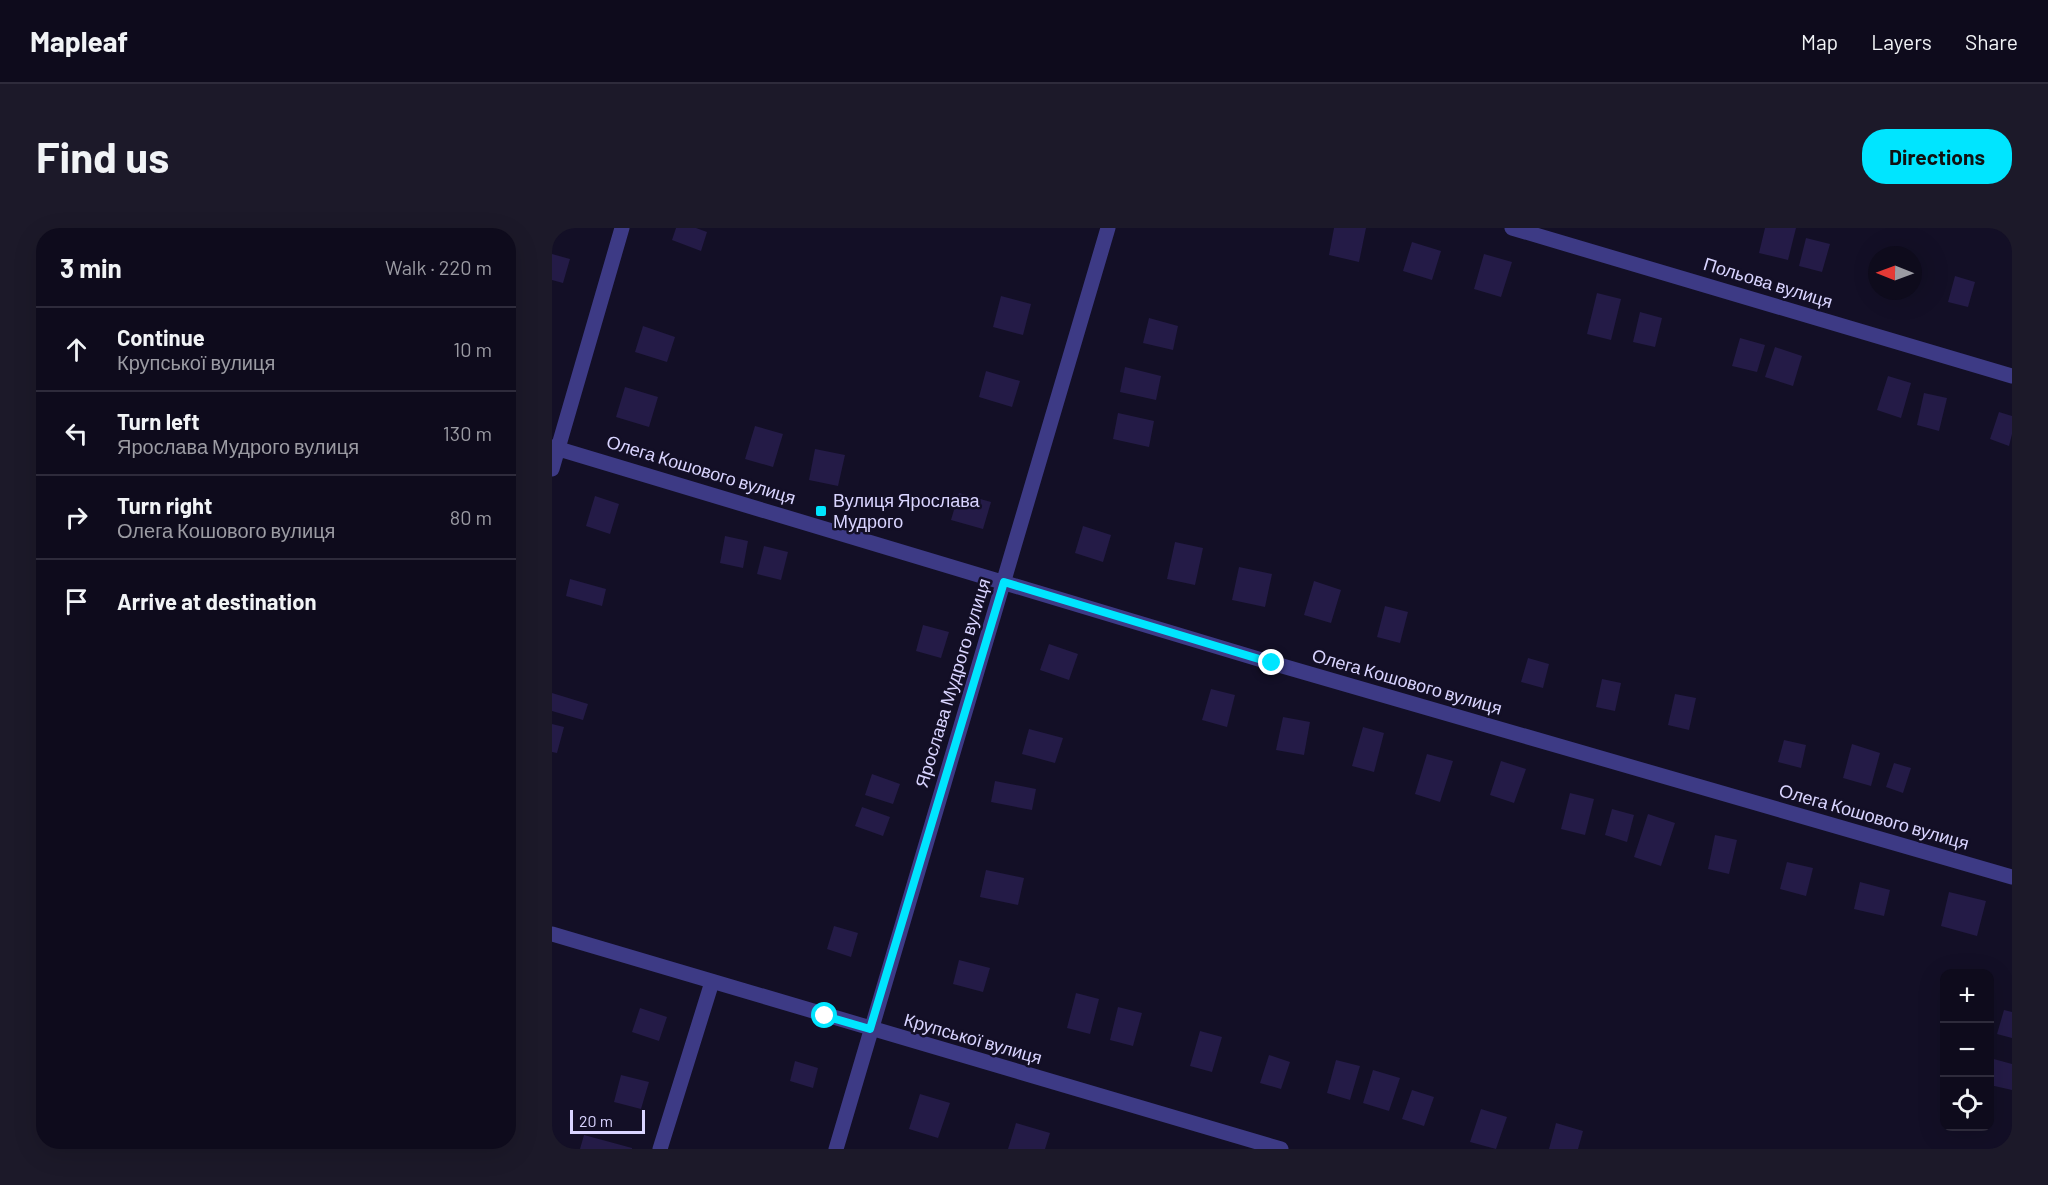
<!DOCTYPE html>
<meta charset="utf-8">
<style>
body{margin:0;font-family:Barlow,sans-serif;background:#1c1929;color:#f1f3f6}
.controls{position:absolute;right:18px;bottom:18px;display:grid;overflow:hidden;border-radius:12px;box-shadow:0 6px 24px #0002}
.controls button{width:54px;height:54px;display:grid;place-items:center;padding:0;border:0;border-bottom:2px solid #2e2b3b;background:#0e0b1c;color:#f1f3f6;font:30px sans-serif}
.compass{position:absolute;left:1316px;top:18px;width:54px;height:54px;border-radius:50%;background:#0e0b1c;box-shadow:0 6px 24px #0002;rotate:271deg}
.scale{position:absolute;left:18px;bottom:15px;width:75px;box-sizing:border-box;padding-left:6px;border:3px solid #d9d4ff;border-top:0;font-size:16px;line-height:21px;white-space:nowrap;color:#d9d4ff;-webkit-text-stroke:4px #130f26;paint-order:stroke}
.stop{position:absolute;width:18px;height:18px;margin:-14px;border:4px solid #00e5ff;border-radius:50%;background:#fff}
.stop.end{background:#00e5ff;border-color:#fff;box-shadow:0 2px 6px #0008}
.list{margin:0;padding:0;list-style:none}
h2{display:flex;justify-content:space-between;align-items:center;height:78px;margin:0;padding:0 24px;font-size:26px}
h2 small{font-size:20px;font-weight:400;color:#9b9ba3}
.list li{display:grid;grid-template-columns:39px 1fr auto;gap:18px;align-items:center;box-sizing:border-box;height:84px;padding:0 24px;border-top:2px solid #2e2b3b}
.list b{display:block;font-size:22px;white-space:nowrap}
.list p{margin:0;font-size:20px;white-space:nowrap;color:#9b9ba3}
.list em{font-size:20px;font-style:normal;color:#9b9ba3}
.icon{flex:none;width:33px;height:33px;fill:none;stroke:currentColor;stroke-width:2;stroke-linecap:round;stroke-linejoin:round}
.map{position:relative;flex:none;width:1460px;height:921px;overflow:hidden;border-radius:24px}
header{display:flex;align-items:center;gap:36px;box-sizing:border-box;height:84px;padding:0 30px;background:#0e0b1c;border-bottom:2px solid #2e2b3b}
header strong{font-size:28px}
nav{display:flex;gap:33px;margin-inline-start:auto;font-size:21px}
.intro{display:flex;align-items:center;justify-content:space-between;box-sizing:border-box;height:144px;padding:0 36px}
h1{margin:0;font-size:42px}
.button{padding:15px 27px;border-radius:24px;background:#00e5ff;color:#111;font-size:21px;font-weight:700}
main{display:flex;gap:36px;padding:0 36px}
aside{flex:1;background:#0e0b1c;border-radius:24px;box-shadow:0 6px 24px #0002}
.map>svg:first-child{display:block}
.building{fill:#241b47}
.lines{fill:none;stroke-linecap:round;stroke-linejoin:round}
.street{stroke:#3d3a85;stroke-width:15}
.route{stroke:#00e5ff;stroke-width:8}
.poi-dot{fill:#00e5ff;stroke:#130f26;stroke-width:2}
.labels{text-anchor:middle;stroke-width:5;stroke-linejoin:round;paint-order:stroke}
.street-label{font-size:18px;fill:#d9d4ff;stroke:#130f26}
.poi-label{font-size:18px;fill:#d9d4ff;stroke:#130f26;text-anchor:start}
</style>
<header>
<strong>Mapleaf</strong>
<nav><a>Map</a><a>Layers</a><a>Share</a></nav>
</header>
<div class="intro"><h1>Find us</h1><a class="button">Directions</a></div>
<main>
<aside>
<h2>3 min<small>Walk · 220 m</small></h2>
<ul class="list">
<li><svg class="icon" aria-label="ahead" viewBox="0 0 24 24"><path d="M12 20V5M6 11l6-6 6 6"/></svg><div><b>Continue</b><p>Крупської вулиця</p></div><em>10 m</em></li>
<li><svg class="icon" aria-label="left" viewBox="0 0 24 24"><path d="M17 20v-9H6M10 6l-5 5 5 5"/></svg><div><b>Turn left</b><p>Ярослава Мудрого вулиця</p></div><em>130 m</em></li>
<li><svg class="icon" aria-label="right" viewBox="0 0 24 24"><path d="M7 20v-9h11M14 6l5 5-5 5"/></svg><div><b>Turn right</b><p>Олега Кошового вулиця</p></div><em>80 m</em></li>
<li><svg class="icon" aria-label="arrive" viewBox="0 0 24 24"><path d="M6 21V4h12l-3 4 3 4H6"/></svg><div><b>Arrive at destination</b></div></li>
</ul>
</aside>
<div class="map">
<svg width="1460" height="921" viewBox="0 0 1460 921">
<rect width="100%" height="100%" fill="#130f26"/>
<path class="building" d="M124,0h20l11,4 -6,19 -29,-11z
M782,0h32l-7,34 -30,-7z
M1213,0h31l-8,32 -29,-7z
M1254,10l24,6 -8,28 -23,-6z
M860,14l29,9 -9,29 -29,-9z
M0,26l18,5 -7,24 -11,-3z
M932,26l28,8 -11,35 -27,-8z
M1324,45h1v16l-4,-1z
M1403,48l20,6 -7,25 -20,-5z
M1045,65l24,6 -10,41 -24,-6z
M449,68l30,8 -8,31 -30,-8z
M1088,84l22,6 -7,29 -22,-5z
M597,90l29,8 -5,24 -30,-7z
M91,98l32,11 -8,25 -32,-10z
M1188,110l25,7 -8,27 -25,-6z
M1223,119l27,9 -9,30 -28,-9z
M573,139l36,9 -5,24 -36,-8z
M434,143l34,10 -8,26 -33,-10z
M1336,148l23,7 -10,35 -24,-8z
M73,159l33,10 -9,30 -33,-10z
M1372,165l23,5 -8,33 -22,-6z
M1447,184l13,4v18l-3,12 -19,-7z
M566,185l36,8 -5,26 -36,-8z
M203,198l28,8 -10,33 -28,-8z
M263,221l30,6 -7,31 -29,-6z
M407,265l32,9 -8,27 -32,-9z
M43,268l24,8 -9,30 -24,-8z
M531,298l28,9 -8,27 -28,-9z
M173,308l23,5 -5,27 -23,-5z
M623,314l28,6 -8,37 -28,-6z
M212,318l24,6 -7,28 -24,-6z
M687,339l33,7 -7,33 -33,-7z
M18,351l36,10 -4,17 -36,-10z
M762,353l27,9 -10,33 -27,-8z
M833,378l23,6 -8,31 -23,-6z
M371,397l26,7 -8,26 -25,-7z
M497,416l29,10 -9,26 -29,-10z
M976,430l21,6 -6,24 -22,-6z
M1050,451l19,4 -6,28 -19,-4z
M659,461l24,6 -8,32 -25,-7z
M0,465l36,11 -5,16 -31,-9z
M1123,466l21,4 -7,32 -21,-5z
M731,489l27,5 -6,33 -28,-5z
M0,496l12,3 -7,26 -5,-1z
M811,499l21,6 -10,39 -22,-6z
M477,501l34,9 -8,25 -33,-9z
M1232,512l22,5 -5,23 -23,-6z
M1300,516l28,9 -9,33 -28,-8z
M875,526l26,7 -13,41 -25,-8z
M949,533l25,8 -12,34 -24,-8z
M1342,535l17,5 -8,25 -17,-6z
M320,546l28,10 -7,20 -28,-9z
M443,553l41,8 -4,21 -41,-8z
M1018,565l24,6 -9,36 -24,-6z
M310,579l28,10 -7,19 -28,-10z
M1060,581l22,6 -7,27 -22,-7z
M1096,586l27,9 -14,43 -27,-9z
M1163,607l22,5 -8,34 -21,-5z
M1235,634l26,6 -7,28 -26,-7z
M434,642l38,8 -6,27 -38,-8z
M1308,654l30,8 -6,26 -30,-7z
M1397,664l37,9 -9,35 -36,-10z
M282,698l24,7 -7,24 -24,-8z
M407,732l31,8 -7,24 -30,-8z
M524,765l23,6 -9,35 -23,-6z
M566,779l24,6 -9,33 -23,-6z
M88,780l27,9 -8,24 -27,-9z
M1452,782l8,2v26l-15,-4z
M648,803l22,6 -10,35 -22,-6z
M717,827l21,7 -9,27 -21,-6z
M1438,830l22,6v26l-22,-5z
M784,832l24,6 -10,34 -23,-7z
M243,833l23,7 -5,20 -23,-7z
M821,842l27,8 -11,33 -26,-8z
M69,847l28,7 -8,27 -27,-7z
M860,862l22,7 -10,29 -22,-7z
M368,866l30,9 -12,35 -29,-9z
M929,881l26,8 -11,32 -26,-7z
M464,895l34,10 -5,16h-37z
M1004,895l27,8 -5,18h-29z
M32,907l48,13v1h-52z"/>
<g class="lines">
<path class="street" d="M960,0l500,148
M0,219l720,216 740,214
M0,241l70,-241
M0,706l729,215
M108,921l52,-167
M284,921l272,-921"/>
</g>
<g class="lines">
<path class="route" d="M273,788l45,13 134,-447 268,81"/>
</g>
<rect class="poi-dot" x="263" y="277" width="12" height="12" rx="3"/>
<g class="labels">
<g class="street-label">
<text transform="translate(1216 55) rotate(17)" y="6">Польова вулиця</text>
<text transform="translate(149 242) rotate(17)" y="6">Олега Кошового вулиця</text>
<text transform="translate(855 454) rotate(16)" y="6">Олега Кошового вулиця</text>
<text transform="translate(401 455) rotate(-73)" y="6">Ярослава Мудрого вулиця</text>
<text transform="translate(1322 589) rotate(16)" y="6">Олега Кошового вулиця</text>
<text transform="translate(421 811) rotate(16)" y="6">Крупської вулиця</text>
</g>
<g class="poi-label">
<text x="281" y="279">Вулиця Ярослава<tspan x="281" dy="21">Мудрого</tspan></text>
</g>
</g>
</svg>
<div class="controls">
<button>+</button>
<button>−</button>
<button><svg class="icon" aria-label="locate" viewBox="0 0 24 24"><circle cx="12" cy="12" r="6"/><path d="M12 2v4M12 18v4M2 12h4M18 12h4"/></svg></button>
</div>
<svg class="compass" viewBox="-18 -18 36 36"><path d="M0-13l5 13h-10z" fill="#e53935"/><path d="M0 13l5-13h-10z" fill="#9b9ba3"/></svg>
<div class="scale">20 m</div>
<div class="stop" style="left:273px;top:788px"></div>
<div class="stop end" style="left:720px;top:435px"></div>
</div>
</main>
